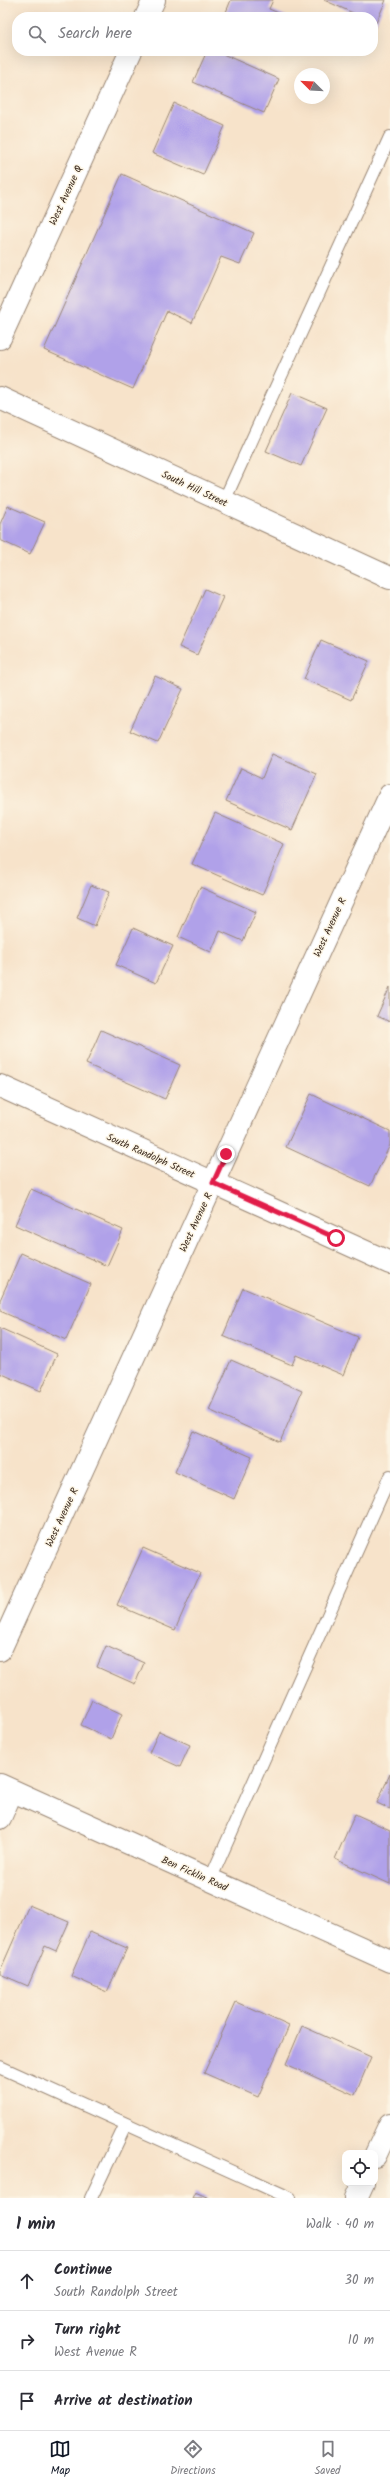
<!DOCTYPE html>
<meta charset="utf-8">
<style>
body{margin:0;font-family:Kalam,sans-serif;background:#f7f7f7;color:#2b2b33}
.controls{position:absolute;right:12px;bottom:12px;display:grid;overflow:hidden;border-radius:8px;box-shadow:0 4px 16px #0002}
.controls button{width:36px;height:36px;display:grid;place-items:center;padding:0;border:0;border-bottom:1px solid #e1e1e2;background:#fff;color:#2b2b33;font:20px sans-serif}
.compass{position:absolute;left:294px;top:68px;width:36px;height:36px;border-radius:50%;background:#fff;box-shadow:0 4px 16px #0002;rotate:294deg}
.stop{position:absolute;width:12px;height:12px;margin:-9px;border:3px solid #e11d48;border-radius:50%;background:#fff}
.stop.end{background:#e11d48;border-color:#fff;box-shadow:0 1px 4px #0008}
.list{margin:0;padding:0;list-style:none}
h2{display:flex;justify-content:space-between;align-items:center;height:52px;margin:0;padding:0 16px;font-size:17px}
h2 small{font-size:13px;font-weight:400;color:#7c7c81}
.list li{display:grid;grid-template-columns:26px 1fr auto;gap:12px;align-items:center;box-sizing:border-box;height:60px;padding:0 16px;border-top:1px solid #e1e1e2}
.list b{display:block;font-size:15px;white-space:nowrap}
.list p{margin:0;font-size:13px;white-space:nowrap;color:#7c7c81}
.list em{font-size:13px;font-style:normal;color:#7c7c81}
.icon{flex:none;width:22px;height:22px;fill:none;stroke:currentColor;stroke-width:2;stroke-linecap:round;stroke-linejoin:round}
.map{position:relative;flex:none;width:390px;height:2198px;overflow:hidden}
.search{position:absolute;background:#fff;box-shadow:0 4px 16px #0002;left:12px;right:12px;top:12px;height:44px;display:flex;align-items:center;gap:10px;box-sizing:border-box;padding:0 14px;border-radius:16px;color:#7c7c81;font-size:15px}
.sheet{height:232px;background:#fff}
nav{display:flex;justify-content:space-around;align-items:center;box-sizing:border-box;height:56px;border-top:1px solid #e1e1e2;background:#fff;font-size:11px;color:#7c7c81}
nav a{display:grid;justify-items:center;gap:2px}
nav .on{color:#111827}
.map>svg:first-child{display:block}
.building{fill:#b0a1e9}
.lines{fill:none;stroke-linecap:round;stroke-linejoin:round}
.service-casing{stroke:#998674;stroke-width:14}
.minor-casing{stroke:#998674;stroke-width:24}
.tertiary-casing{stroke:#998674;stroke-width:24}
.service{stroke:#fff;stroke-width:12}
.minor{stroke:#fff;stroke-width:22}
.tertiary{stroke:#fff;stroke-width:22}
.route{stroke:#e11d48;stroke-width:5}
.labels{text-anchor:middle;stroke-width:3;stroke-linejoin:round;paint-order:stroke}
.street-label{font-size:10px;fill:#3b2a1e;stroke:#fcf5e5}
</style>
<div class="map">
<svg width="390" height="2198" viewBox="0 0 390 2198">
<rect width="100%" height="100%" fill="#fcf5e5"/>
<filter id="ink" filterUnits="userSpaceOnUse"><feTurbulence type="fractalNoise" baseFrequency=".025" numOctaves="2"/><feDisplacementMap in="SourceGraphic" scale="8" xChannelSelector="R" yChannelSelector="G"/><feConvolveMatrix kernelMatrix="1 2 1 2 8 2 1 2 1" color-interpolation-filters="sRGB"/></filter>
<filter id="wash" filterUnits="userSpaceOnUse"><feTurbulence type="fractalNoise" baseFrequency=".012" numOctaves="4" result="noise"/><feDisplacementMap in="SourceGraphic" scale="16" xChannelSelector="R" yChannelSelector="G"/><feGaussianBlur stdDeviation="0.9" result="paint"/><feColorMatrix in="noise" values="0 0 0 0 0 0 0 0 0 0 0 0 0 0 0 0 0 1.4 0 .05"/><feComposite in="paint" operator="in"/></filter>
<g filter="url(#wash)">
<rect width="100%" height="100%" fill="#f7e3ca"/>
<g id="blocks">
<path class="building" d="M231,0h42l-4,9 19,8h-64z
M324,0h62l-10,23 -3,-1v-5h-11z
M207,51h9l63,28 -15,34 -71,-31z
M266,51h15l-3,5z
M174,103l51,23 -22,49 -51,-22z
M122,174l132,59 -14,31 -19,-7 -29,66 -25,-12 -34,78 -89,-39z
M292,393l35,15 -26,58 -35,-15z
M8,506l37,16 -15,32 -30,-14v-16z
M205,589l18,8 -26,58 -18,-8z
M321,640l48,21 -18,39 -47,-21z
M155,676l28,13 -25,54 -28,-12z
M272,754l45,20 -25,56 -66,-29 15,-33 21,10z
M215,813l69,31 -22,51 -70,-31z
M91,885l18,7 -14,34 -18,-8z
M200,887l56,25 -13,29 -23,-10 -9,21 -33,-15z
M133,928l40,18 -17,37 -40,-18z
M390,987v35l-13,-6z
M101,1030l79,35 -15,34 -79,-35z
M311,1094l79,37v14l-20,41 -84,-39z
M31,1189l92,41 -16,36 -92,-41z
M21,1253l70,31 -25,56 -66,-29v-11z
M243,1288l115,49 -15,38 -47,-20 -4,10 -69,-29z
M0,1328l57,26 -16,37 -41,-18z
M231,1360l71,31 -22,51 -71,-32z
M193,1431l59,26 -18,42 -59,-27z
M143,1548l57,25 -25,57 -58,-25z
M106,1646l38,17 -9,21 -38,-17z
M92,1700l30,14 -11,25 -30,-14z
M159,1731l31,14 -10,22 -31,-14z
M390,1774v35l-13,-6z
M355,1814l35,16v54l-55,-25z
M29,1905l40,17 -13,29 -11,-5 -17,40 -28,-12v-3z
M90,1932l37,16 -20,44 -36,-16z
M236,2002l53,24 -31,71 -54,-24z
M302,2026l69,31 -16,38 -69,-31z
M195,2192l14,6h-17z"/>
</g>
</g>
<g filter="url(#ink)">
<use href="#blocks" fill-opacity="0" stroke="#998674" stroke-width="1"/>
<g class="lines">
<defs>
<path id="service" d="M224,501l166,-364
M210,1880l180,-404
M0,2067l290,131
M91,2198l35,-74"/>
<path id="minor" d="M0,398l390,180
M0,1086l390,177
M0,1650l390,-855
M0,1818l12,-27
M375,2156l15,-32
M356,2198l7,-15"/>
<path id="tertiary" d="M146,17l8,-17
M0,338l131,-287
M0,1785l390,176"/>
</defs>
<use href="#service" class="service-casing"/>
<use href="#minor" class="minor-casing"/>
<use href="#tertiary" class="tertiary-casing"/>
<use href="#service" class="service"/>
<use href="#minor" class="minor"/>
<use href="#tertiary" class="tertiary"/>
</g>
</g>
<g class="lines" filter="url(#ink)">
<path class="route" d="M226,1154l-13,29 123,55"/>
</g>
<g class="labels">
<g class="street-label">
<text transform="translate(65 195) rotate(-65)" y="4">West Avenue Q</text>
<text transform="translate(195 488) rotate(25)" y="4">South Hill Street</text>
<text transform="translate(329 927) rotate(-65)" y="4">West Avenue R</text>
<text transform="translate(151 1155) rotate(24)" y="4">South Randolph Street</text>
<text transform="translate(195 1222) rotate(-65)" y="4">West Avenue R</text>
<text transform="translate(61 1517) rotate(-65)" y="4">West Avenue R</text>
<text transform="translate(195 1873) rotate(24)" y="4">Ben Ficklin Road</text>
</g>
</g>
</svg>
<div class="controls">
<button><svg class="icon" aria-label="locate" viewBox="0 0 24 24"><circle cx="12" cy="12" r="6"/><path d="M12 2v4M12 18v4M2 12h4M18 12h4"/></svg></button>
</div>
<svg class="compass" viewBox="-18 -18 36 36"><path d="M0-13l5 13h-10z" fill="#e53935"/><path d="M0 13l5-13h-10z" fill="#7c7c81"/></svg>
<div class="stop" style="left:336px;top:1238px"></div>
<div class="stop end" style="left:226px;top:1154px"></div>
<div class="search"><svg class="icon" aria-label="search" viewBox="0 0 24 24"><circle cx="10" cy="10" r="6"/><path d="M15 15l6 6"/></svg>Search here</div>
</div>
<section class="sheet">
<h2>1 min<small>Walk · 40 m</small></h2>
<ul class="list">
<li><svg class="icon" aria-label="ahead" viewBox="0 0 24 24"><path d="M12 20V5M6 11l6-6 6 6"/></svg><div><b>Continue</b><p>South Randolph Street</p></div><em>30 m</em></li>
<li><svg class="icon" aria-label="right" viewBox="0 0 24 24"><path d="M7 20v-9h11M14 6l5 5-5 5"/></svg><div><b>Turn right</b><p>West Avenue R</p></div><em>10 m</em></li>
<li><svg class="icon" aria-label="arrive" viewBox="0 0 24 24"><path d="M6 21V4h12l-3 4 3 4H6"/></svg><div><b>Arrive at destination</b></div></li>
</ul>
</section>
<nav>
<a class="on"><svg class="icon" aria-label="map" viewBox="0 0 24 24"><path d="M3 6l6-2 6 2 6-2v14l-6 2-6-2-6 2zM9 4v14M15 6v14"/></svg>Map</a>
<a><svg class="icon" aria-label="directions" viewBox="0 0 24 24"><path d="M12 3l9 9-9 9-9-9zM9 14v-3h6M13 9l2 2-2 2"/></svg>Directions</a>
<a><svg class="icon" aria-label="saved" viewBox="0 0 24 24"><path d="M7 4h10v16l-5-4-5 4z"/></svg>Saved</a>
</nav>
